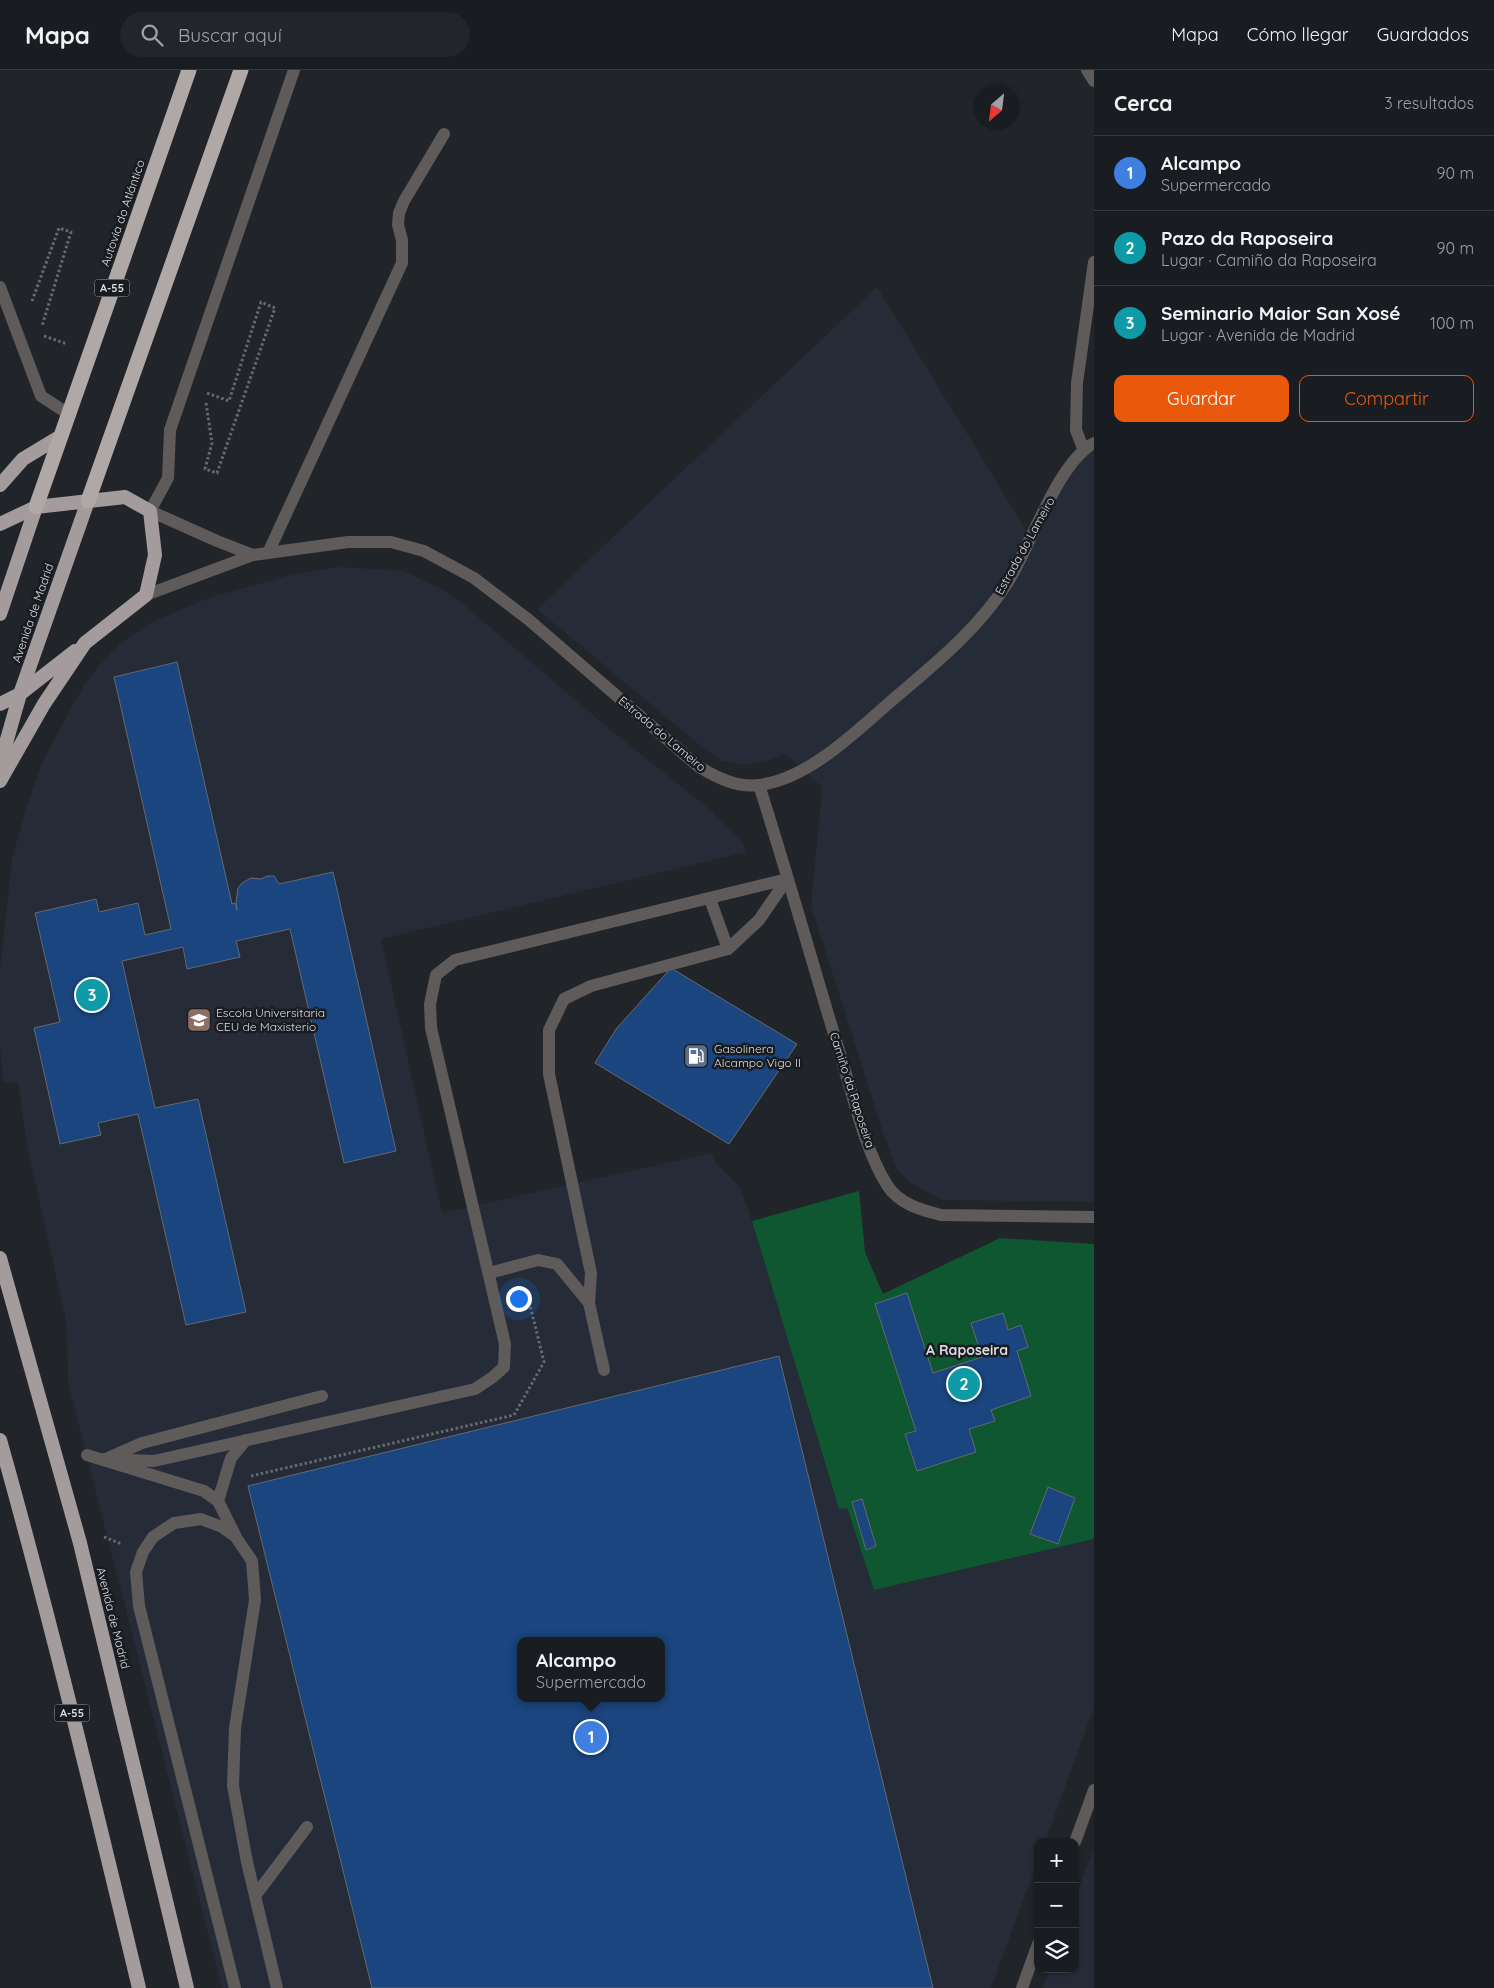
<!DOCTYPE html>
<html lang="es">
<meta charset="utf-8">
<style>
body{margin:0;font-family:Quicksand,sans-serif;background:#222529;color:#f1f3f6}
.controls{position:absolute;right:15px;bottom:15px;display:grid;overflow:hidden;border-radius:10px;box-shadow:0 1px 4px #0004}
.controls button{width:45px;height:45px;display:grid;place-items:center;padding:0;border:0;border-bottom:1px solid #373a3e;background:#191c20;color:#f1f3f6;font:25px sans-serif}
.compass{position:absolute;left:974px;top:15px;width:45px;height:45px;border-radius:50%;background:#191c20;box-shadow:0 1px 4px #0004;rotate:208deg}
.you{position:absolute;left:518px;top:1228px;width:18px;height:18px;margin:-12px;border:4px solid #fff;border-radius:50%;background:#1a73e8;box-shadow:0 0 0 8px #1a73e833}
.badge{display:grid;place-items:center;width:32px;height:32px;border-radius:50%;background:#ea580c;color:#fff;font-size:16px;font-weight:700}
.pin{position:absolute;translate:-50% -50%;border:2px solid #fff;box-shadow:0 1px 5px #0006}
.popup{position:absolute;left:517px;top:1567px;width:148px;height:65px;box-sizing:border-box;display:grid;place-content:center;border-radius:10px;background:#191c20;filter:drop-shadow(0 1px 4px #0005);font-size:16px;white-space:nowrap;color:#9fa1a5}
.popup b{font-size:19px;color:#f1f3f6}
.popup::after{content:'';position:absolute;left:50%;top:100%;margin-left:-10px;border:10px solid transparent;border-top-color:#191c20}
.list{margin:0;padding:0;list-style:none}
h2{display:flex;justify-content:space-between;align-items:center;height:65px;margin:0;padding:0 20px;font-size:21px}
h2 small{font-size:16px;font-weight:400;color:#9fa1a5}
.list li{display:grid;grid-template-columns:32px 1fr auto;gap:15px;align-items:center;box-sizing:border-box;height:75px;padding:0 20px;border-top:1px solid #373a3e}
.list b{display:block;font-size:19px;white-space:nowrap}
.list p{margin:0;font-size:16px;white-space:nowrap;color:#9fa1a5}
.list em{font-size:16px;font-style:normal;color:#9fa1a5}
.actions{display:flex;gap:10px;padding:15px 20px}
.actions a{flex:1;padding:11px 0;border:1px solid #ea580c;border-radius:10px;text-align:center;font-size:18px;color:#ea580c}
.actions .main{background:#ea580c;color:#fff}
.icon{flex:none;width:28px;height:28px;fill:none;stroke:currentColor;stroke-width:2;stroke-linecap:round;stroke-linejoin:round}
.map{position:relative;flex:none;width:1094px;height:1918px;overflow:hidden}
header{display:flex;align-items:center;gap:30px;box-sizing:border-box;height:70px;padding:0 25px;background:#191c20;border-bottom:1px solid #373a3e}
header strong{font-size:24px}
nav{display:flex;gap:28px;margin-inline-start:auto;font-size:18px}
.search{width:350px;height:45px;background:#222529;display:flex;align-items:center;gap:12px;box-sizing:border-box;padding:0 18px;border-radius:28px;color:#9fa1a5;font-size:19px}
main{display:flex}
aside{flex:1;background:#191c20}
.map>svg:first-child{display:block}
.built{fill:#252c37;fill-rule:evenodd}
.green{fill:#0e5730}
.building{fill:#1a457e;stroke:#64696f;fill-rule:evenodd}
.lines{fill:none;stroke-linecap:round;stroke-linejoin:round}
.path{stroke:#66696e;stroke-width:3;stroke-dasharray:2.5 2.5;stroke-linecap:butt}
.service{stroke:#5f5b5b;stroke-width:12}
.minor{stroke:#5f5b5b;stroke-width:12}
.trunk{stroke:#a49c9c;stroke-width:14}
.motorway{stroke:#b0a7a7;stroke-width:15}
.labels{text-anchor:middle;stroke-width:5;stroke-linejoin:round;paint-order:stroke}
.shield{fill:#181b20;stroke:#a1a4a8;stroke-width:1}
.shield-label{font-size:11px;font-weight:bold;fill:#dcdfe2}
.street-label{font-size:12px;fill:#dcdfe2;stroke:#181b20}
.poi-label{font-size:12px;fill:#dcdfe2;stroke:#181b20;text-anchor:start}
.neighbourhood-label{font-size:14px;font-weight:bold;fill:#dcdfe2;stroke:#181b20}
</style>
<header>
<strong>Mapa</strong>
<div class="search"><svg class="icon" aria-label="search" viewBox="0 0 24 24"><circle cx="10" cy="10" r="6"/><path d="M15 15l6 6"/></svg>Buscar aquí</div>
<nav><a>Mapa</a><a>Cómo llegar</a><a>Guardados</a></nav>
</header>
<main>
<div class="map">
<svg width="1094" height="1918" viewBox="0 0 1094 1918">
<rect width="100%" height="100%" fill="#21252a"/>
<path class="built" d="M877,217l154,251 34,-67 29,-28v759l-152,-2 -31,-17 -14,-13 -14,-38 -72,-226 11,-119 -37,-33 -21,8 -19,3 -23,-4 -21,-15 -164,-137z
M339,497l65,4 41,20 18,13 144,123 102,82 34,33 3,10 -365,87 61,274 270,-60 3,9 25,25 12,34 87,288 7,-2 28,82 220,-50v168l-49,135h-7v18l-47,128h-769l-152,-598 -2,-10 -2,-60 -39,-174 -9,-64 -15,1 -3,-38v-75l12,-111 14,-50 17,-49 41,-75 16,-20 20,-21 30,-21 61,-26 81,-22zM521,1571h140v57h-140z
M1094,1779v139h-51l6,-19h26v-71z"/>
<path class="green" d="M859,1121l6,61 18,42 117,-56 94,6v295l-220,51 -27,-82 -8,1 -87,-288z"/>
<path class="building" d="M177,592l55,242 3,-1 2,7 -1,-8 2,-14 4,-5 9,-5 10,1 6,-3h7l5,8 54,-12 63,279 -52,12 -54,-234 -54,12 4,16 -53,12 -4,-22 -61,14 33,147 43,-9 48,213 -60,13 -48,-211 -40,9 3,12 -41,9 -26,-116 26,-6 -25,-109 61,-14 3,13 39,-9 7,32 26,-6 -57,-252z
M671,898l126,76 -68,100 -134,-81 21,-34z
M907,1223l26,80 49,-16 -11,-34 32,-10 5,17 13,-5 7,22 -11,4 14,45 -40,14 4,11 -26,8 7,23 -59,19 -12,-37 11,-3 -41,-127z
M779,1286l154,632h-561l-124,-502zM521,1571h140v57h-140z
M1048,1417l27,11 -17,46 -28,-10z
M862,1429l14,47 -10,4 -14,-48z"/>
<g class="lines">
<path class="path" d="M32,231l27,-73 12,4 -29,94
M44,266l23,8
M206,333l6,40 -7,26 12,4 58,-165 -14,-6 -32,99 -22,-8
M251,1406l263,-61 30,-53 -18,-73
M104,1467l18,7"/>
<path class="service" d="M150,441l18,-33 2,-48 124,-360
M728,879l31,-29 28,-41
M489,1203l49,-13 19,4 32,39 15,67
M589,1233l2,-30 -42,-199v-44l15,-31 27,-13 137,-37 -18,-50
M87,1385l117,36 14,10 17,34
M108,1388l34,-15 180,-47
M104,1389l50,2 321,-72 18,-12 11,-10 1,-23 -74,-316 -1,-24 6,-29 19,-15 332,-81
M218,1431l13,-43 15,-18
M255,1826l52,-69
M235,1918l-96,-382 -3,-34 7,-20 10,-15 21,-14 27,-4 21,8 13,9 17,25 3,39 -20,128 -2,58 14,76 30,126"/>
<path class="minor" d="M1087,0l7,11
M0,217l41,109 29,19
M1083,378l-7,-18 1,-47 17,-121
M150,441l67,30 36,14
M268,483l134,-290v-23l-4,-15 1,-12 5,-12 40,-67
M146,525l107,-40 95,-13h43l33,9 50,27 55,42 170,147c19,11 38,21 61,18 49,-7 93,-51 129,-82 43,-37 88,-72 119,-121 23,-37 50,-120 86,-139
M759,715c29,90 54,181 82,272 12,39 24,93 46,128 12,19 34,25 54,30l153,2
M1075,1772l19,-52
M1022,1918l16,-44"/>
<path class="trunk" d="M0,415l23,-26 38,-23
M0,454l36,-17 89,-10 25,14 5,44 -9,40 -61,48 -41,61 -44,77
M0,544l36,-107
M0,634l20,-10 55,-43
M0,694l20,-70 68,-193
M0,1188l80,285 107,445
M0,1370c51,181 95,365 139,548"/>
<path class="motorway" d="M88,431l153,-431
M36,437c52,-146 102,-291 153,-437"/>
</g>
<defs>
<symbol id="university-square" viewBox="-11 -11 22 22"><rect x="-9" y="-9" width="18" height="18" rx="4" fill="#8d6e63" stroke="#181b20"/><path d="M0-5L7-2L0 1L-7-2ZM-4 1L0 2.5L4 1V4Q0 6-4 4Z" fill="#fff"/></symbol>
<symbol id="fuel-square" viewBox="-11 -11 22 22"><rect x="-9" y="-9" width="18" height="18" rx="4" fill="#5c6f8a" stroke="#181b20"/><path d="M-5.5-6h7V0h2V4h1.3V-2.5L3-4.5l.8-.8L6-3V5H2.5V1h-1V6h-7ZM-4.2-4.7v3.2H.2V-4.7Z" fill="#fff"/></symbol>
</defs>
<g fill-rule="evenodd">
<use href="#university-square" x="185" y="936" width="28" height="28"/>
<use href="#fuel-square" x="682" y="972" width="28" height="28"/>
</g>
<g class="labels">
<g class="shield">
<rect x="94.5" y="209.5" width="35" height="17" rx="4"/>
<rect x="54.5" y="1634.5" width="35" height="17" rx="4"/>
</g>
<g class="shield-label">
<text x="112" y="222">A-55</text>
<text x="72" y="1647">A-55</text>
</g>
<g class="street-label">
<text transform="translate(123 143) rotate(-71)" y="4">Autovía do Atlántico</text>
<text transform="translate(1025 476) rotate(-61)" y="4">Estrada do Lameiro</text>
<text transform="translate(33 543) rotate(-71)" y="4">Avenida de Madrid</text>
<text transform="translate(662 664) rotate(40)" y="4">Estrada do Lameiro</text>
<text transform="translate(852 1020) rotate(72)" y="4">Camiño da Raposeira</text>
<text transform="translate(113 1548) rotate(76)" y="4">Avenida de Madrid</text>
</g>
<g class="poi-label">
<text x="216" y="947">Escola Universitaria<tspan x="216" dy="14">CEU de Maxisterio</tspan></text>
<text x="714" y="983">Gasolinera<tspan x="714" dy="14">Alcampo Vigo II</tspan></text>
</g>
<g class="neighbourhood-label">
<text x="967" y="1285">A Raposeira</text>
</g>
</g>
</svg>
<div class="controls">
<button>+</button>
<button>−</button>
<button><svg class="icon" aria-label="layers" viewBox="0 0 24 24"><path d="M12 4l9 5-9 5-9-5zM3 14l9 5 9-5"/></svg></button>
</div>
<svg class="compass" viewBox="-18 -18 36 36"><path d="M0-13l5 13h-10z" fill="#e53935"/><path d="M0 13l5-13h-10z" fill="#9fa1a5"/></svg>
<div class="you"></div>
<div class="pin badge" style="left:591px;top:1667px;background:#3f7fe0">1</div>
<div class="popup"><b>Alcampo</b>Supermercado</div>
<div class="pin badge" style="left:964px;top:1314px;background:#0f9aa8">2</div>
<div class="pin badge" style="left:92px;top:925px;background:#0f9aa8">3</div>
</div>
<aside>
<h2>Cerca<small>3 resultados</small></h2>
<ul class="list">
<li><span class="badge" style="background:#3f7fe0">1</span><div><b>Alcampo</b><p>Supermercado</p></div><em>90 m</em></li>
<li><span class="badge" style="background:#0f9aa8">2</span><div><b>Pazo da Raposeira</b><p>Lugar · Camiño da Raposeira</p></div><em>90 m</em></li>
<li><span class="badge" style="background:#0f9aa8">3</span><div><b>Seminario Maior San Xosé</b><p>Lugar · Avenida de Madrid</p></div><em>100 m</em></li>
</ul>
<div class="actions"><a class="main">Guardar</a><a>Compartir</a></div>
</aside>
</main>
